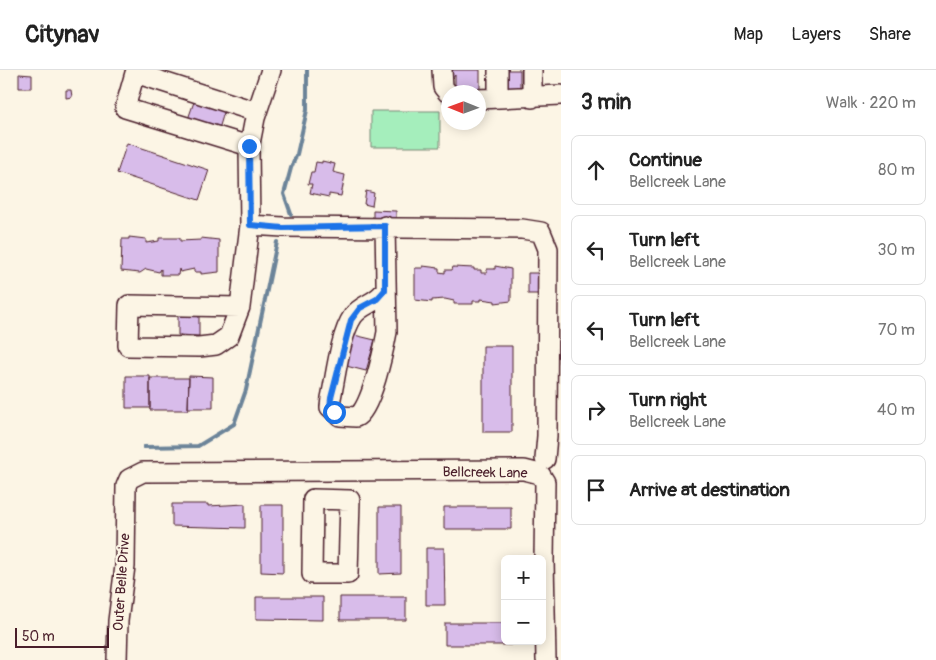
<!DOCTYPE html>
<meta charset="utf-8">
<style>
body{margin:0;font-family:Pangolin,sans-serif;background:#f2f2f2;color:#222}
.controls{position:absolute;right:15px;bottom:15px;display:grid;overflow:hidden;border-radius:8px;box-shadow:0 2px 12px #0003}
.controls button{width:45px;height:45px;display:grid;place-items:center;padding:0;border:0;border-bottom:1px solid #e0e0e0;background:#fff;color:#222;font:25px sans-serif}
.compass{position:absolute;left:441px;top:15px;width:45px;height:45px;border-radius:50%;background:#fff;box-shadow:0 2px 12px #0003;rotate:271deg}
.scale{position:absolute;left:15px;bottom:12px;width:94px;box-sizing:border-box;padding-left:5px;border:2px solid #4a1f2b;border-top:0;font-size:14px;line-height:18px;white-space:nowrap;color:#4a1f2b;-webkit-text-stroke:4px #fcf5e5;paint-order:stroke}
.stop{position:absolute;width:15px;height:15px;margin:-11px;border:4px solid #1a73e8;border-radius:50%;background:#fff}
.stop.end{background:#1a73e8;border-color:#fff;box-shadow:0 1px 5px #0008}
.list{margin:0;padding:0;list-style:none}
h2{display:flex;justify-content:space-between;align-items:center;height:65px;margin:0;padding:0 20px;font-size:21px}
h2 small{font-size:16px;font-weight:400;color:#767676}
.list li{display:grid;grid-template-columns:32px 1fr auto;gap:15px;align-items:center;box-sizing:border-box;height:70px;margin:0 10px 10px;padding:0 10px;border:1px solid #e0e0e0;border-radius:8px}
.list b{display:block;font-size:19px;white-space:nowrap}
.list p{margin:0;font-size:16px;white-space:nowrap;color:#767676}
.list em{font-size:16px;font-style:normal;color:#767676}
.icon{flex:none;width:28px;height:28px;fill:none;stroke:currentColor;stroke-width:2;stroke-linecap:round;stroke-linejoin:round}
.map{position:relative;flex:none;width:561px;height:590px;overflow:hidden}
header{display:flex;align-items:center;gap:30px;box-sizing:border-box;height:70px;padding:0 25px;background:#fff;border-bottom:1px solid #e0e0e0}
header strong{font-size:24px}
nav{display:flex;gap:28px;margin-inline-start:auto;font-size:18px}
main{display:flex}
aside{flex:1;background:#fff}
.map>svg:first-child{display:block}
.green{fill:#a5eebc;stroke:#788674}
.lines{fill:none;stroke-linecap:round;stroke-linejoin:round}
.stream{stroke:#6c8499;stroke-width:4}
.building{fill:#d8bcea;stroke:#4a1f2b}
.minor-casing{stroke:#4a1f2b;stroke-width:22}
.minor{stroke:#fcf5e5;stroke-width:19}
.route{stroke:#1a73e8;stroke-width:6}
.labels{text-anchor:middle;stroke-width:4.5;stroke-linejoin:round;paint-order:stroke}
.street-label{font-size:14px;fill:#4a1f2b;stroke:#fcf5e5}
</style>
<header>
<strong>Citynav</strong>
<nav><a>Map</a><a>Layers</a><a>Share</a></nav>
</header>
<main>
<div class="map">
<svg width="561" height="590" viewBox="0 0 561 590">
<rect width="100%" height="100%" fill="#fcf5e5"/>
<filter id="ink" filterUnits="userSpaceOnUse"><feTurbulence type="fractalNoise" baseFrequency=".02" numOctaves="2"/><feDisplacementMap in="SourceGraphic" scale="10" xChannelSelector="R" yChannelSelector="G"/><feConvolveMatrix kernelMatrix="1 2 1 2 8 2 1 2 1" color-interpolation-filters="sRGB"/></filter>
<g filter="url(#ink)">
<path class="green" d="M371,41h69v36h-69z"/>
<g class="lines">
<path class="stream" d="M291,144l-7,-20 7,-26 6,-14 10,-44v-40
M144,377l54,-1 36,-22 12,-34 31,-148"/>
</g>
<path class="building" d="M444,0h36v20l-2,2h-23v-17l-2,3h-9z
M506,0h14v20h-14z
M19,4l13,1v13h-13z
M66,20h5l1,7 -6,1z
M195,29l30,10 -6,20 -31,-10z
M127,73l82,27 -10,30 -82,-27z
M322,91l13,3 -2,8 12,3 -4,21 -12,-2v3l-19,-4 2,-9h-4l3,-12h3l2,-10 6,1z
M366,121l8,2 -2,13 -8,-2z
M373,140l23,1v9h-23z
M129,167l17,2v4l13,-2v-3h21v3l21,-1v-2l18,2v32l-18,2v-2h-7v-3l-14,3 -1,-3 -1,6h-17v-6l-2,3 -13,-3 -6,4 -19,-2 1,-32h7z
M423,196l16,2v4l6,1v-3h7l1,-3 21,1v2h7v3h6v-4h8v-3l16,3v32l-16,2v-2l-14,-2v2h-8v3h-19v-3l-9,-2 -13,1v2l-17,-2v-32h8z
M528,203h11v21h-11z
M178,246h21v20l-21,-1z
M354,265l21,5 -9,31 -20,-5z
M483,276h29v86h-29z
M126,306h24v32h-24z
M189,306l24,1v31h-25z
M150,308h39l-1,32h-38z
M172,434h36v2l37,-2v24l-73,-2z
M261,435h22v68l-22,-1z
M379,437h22v66l-22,1z
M444,437h67v22h-67z
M426,478h18l1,57h-19z
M256,527h67v23l-67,-1z
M340,527h66v23h-66z
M445,553h60v18h6v4h-66z"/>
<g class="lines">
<defs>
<path id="minor" d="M442,0l1,17 5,6
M532,0v28
M498,28v-28
M478,29l83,-4
M249,76l-124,-38 10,-35 122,39
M250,155l33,2 239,2 19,3 7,17 -1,187 -2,23
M385,220c-7,13 -24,14 -32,26 -13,19 -17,59 -22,82l-1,9 10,9 16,1c15,-6 28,-69 31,-85l-2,-106
M240,237l-111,-2 -1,41 71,1 17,-2 13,-9 11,-29 10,-82 -1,-76 6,-31 16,-48
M313,429l37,1 -2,74h-36z
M117,590l1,-39 7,-55 1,-80 3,-7 14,-7 381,-2 16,4 5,8 -1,79 2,99"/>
</defs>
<use href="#minor" class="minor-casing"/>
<use href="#minor" class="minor"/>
</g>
</g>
<g class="lines" filter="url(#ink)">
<path class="route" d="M249,76l1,79 33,3 102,-2v64l-8,9 -17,9 -9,12 -20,78 -1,9 4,5"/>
</g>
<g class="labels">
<g class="street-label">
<text transform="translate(485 402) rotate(1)" y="5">Bellcreek Lane</text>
<text transform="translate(121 512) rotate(-86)" y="5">Outer Belle Drive</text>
</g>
</g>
</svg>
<div class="controls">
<button>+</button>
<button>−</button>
</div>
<svg class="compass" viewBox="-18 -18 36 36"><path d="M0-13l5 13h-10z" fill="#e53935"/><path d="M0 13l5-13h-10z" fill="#767676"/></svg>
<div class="scale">50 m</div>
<div class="stop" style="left:334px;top:342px"></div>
<div class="stop end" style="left:249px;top:76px"></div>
</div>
<aside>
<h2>3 min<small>Walk · 220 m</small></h2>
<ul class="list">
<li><svg class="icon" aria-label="ahead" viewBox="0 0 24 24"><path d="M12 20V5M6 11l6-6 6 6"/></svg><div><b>Continue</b><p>Bellcreek Lane</p></div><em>80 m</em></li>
<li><svg class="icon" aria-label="left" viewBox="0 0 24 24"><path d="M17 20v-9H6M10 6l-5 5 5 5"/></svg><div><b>Turn left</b><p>Bellcreek Lane</p></div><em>30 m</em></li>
<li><svg class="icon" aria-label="left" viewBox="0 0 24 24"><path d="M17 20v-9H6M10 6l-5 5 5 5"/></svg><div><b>Turn left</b><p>Bellcreek Lane</p></div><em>70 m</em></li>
<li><svg class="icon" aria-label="right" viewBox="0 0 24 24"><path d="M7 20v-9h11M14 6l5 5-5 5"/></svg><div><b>Turn right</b><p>Bellcreek Lane</p></div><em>40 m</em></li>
<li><svg class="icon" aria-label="arrive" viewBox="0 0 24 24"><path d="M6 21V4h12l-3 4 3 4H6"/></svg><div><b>Arrive at destination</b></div></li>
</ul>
</aside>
</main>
